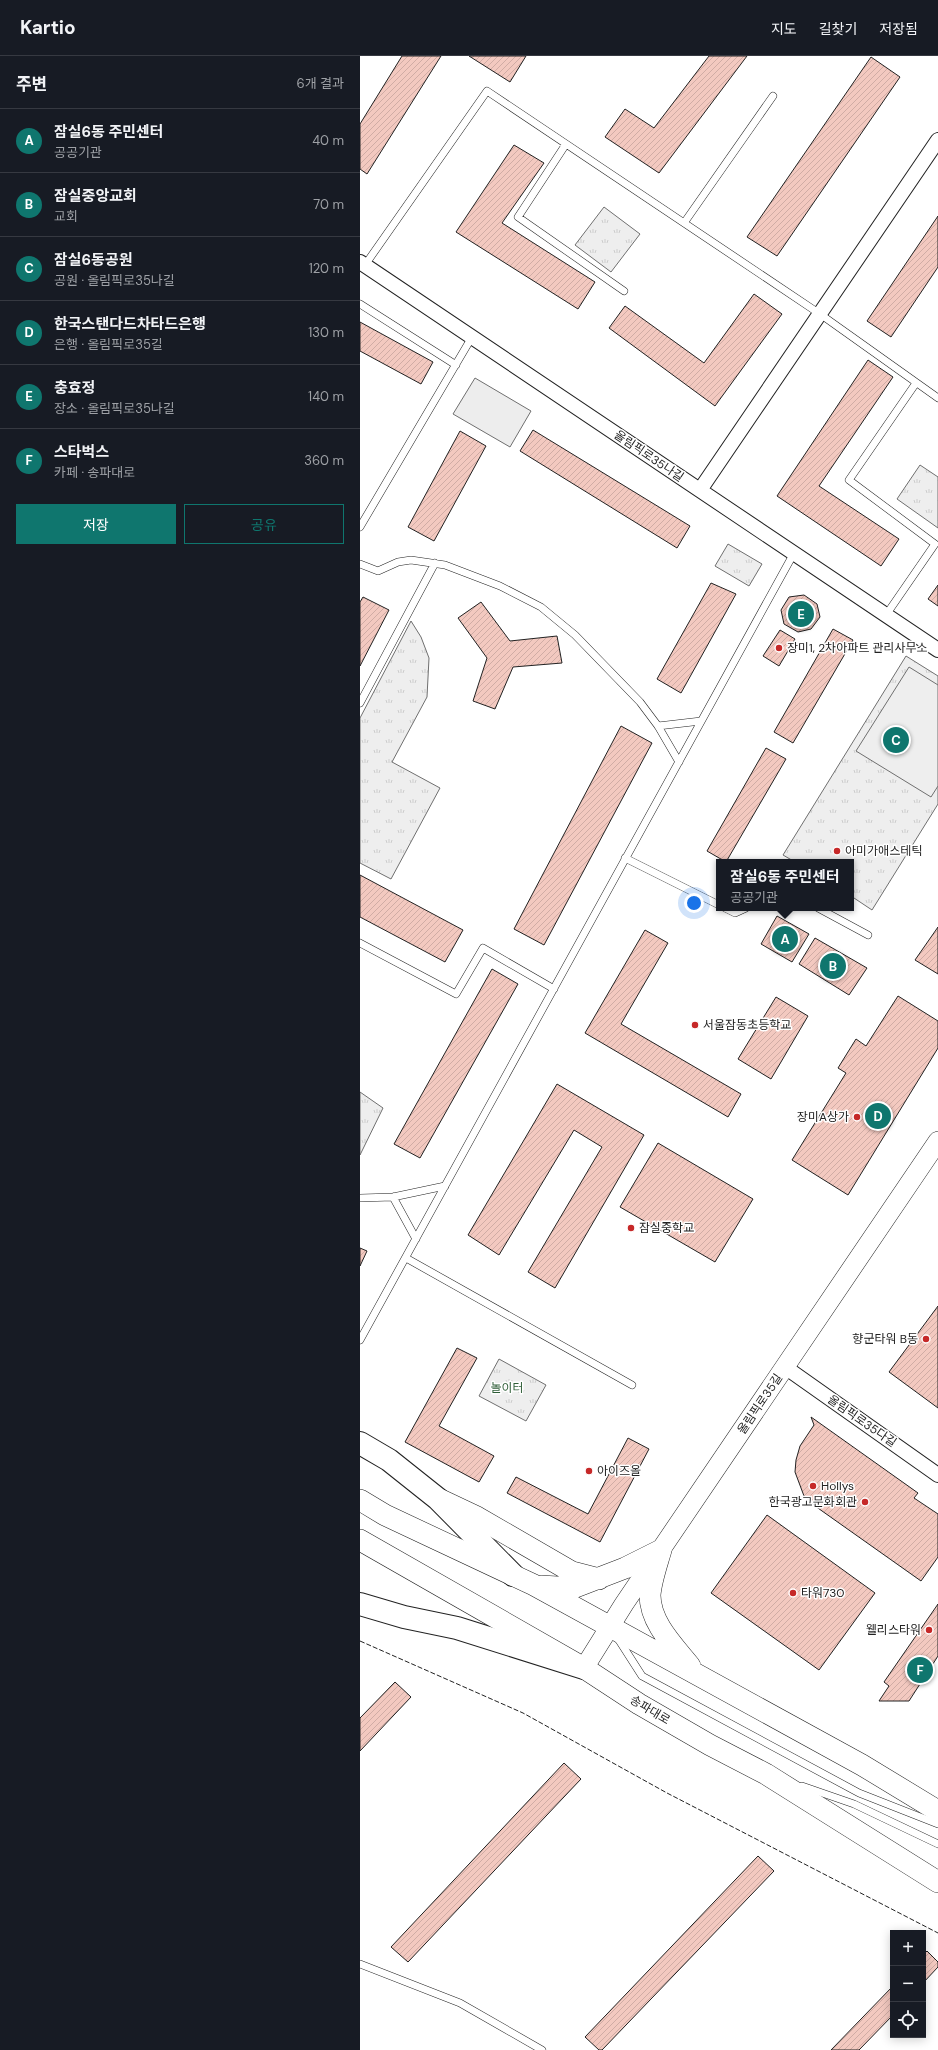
<!DOCTYPE html>
<html lang="ko">
<meta charset="utf-8">
<style>
body{margin:0;font-family:"DM Sans","Noto Sans KR",sans-serif;background:#242831;color:#f1f3f6}
.controls{position:absolute;right:12px;bottom:12px;display:grid;overflow:hidden;border-radius:0px;box-shadow:0 2px 10px #0003}
.controls button{width:36px;height:36px;display:grid;place-items:center;padding:0;border:0;border-bottom:1px solid #363941;background:#171b24;color:#f1f3f6;font:20px sans-serif}
.you{position:absolute;left:334px;top:847px;width:14px;height:14px;margin:-10px;border:3px solid #fff;border-radius:50%;background:#1a73e8;box-shadow:0 0 0 6px #1a73e833}
.badge{display:grid;place-items:center;width:26px;height:26px;border-radius:50%;background:#0f766e;color:#fff;font-size:13px;font-weight:700}
.pin{position:absolute;translate:-50% -50%;border:2px solid #fff;box-shadow:0 1px 4px #0006}
.popup{position:absolute;left:356px;top:803px;width:138px;height:52px;box-sizing:border-box;display:grid;place-content:center;border-radius:0px;background:#171b24;filter:drop-shadow(0 1px 3px #0005);font-size:13px;white-space:nowrap;color:#9ea1a6}
.popup b{font-size:15px;color:#f1f3f6}
.popup::after{content:'';position:absolute;left:50%;top:100%;margin-left:-8px;border:8px solid transparent;border-top-color:#171b24}
.list{margin:0;padding:0;list-style:none}
h2{display:flex;justify-content:space-between;align-items:center;height:52px;margin:0;padding:0 16px;font-size:17px}
h2 small{font-size:13px;font-weight:400;color:#9ea1a6}
.list li{display:grid;grid-template-columns:26px 1fr auto;gap:12px;align-items:center;box-sizing:border-box;height:64px;padding:0 16px;border-top:1px solid #363941}
.list b{display:block;font-size:15px;white-space:nowrap}
.list p{margin:0;font-size:13px;white-space:nowrap;color:#9ea1a6}
.list em{font-size:13px;font-style:normal;color:#9ea1a6}
.actions{display:flex;gap:8px;padding:12px 16px}
.actions a{flex:1;padding:9px 0;border:1px solid #0f766e;border-radius:0px;text-align:center;font-size:14px;color:#0f766e}
.actions .main{background:#0f766e;color:#fff}
.icon{flex:none;width:22px;height:22px;fill:none;stroke:currentColor;stroke-width:2;stroke-linecap:round;stroke-linejoin:round}
.map{position:relative;flex:none;width:578px;height:1994px;overflow:hidden}
header{display:flex;align-items:center;gap:24px;box-sizing:border-box;height:56px;padding:0 20px;background:#171b24;border-bottom:1px solid #363941}
header strong{font-size:19px}
nav{display:flex;gap:22px;margin-inline-start:auto;font-size:14px}
main{display:flex}
aside{flex:1;background:#171b24}
.map>svg:first-child{display:block}
.grass{fill:url(#grass-tufts);stroke:#6f6f6f}
.pitch{fill:#eee;stroke:#6f6f6f}
.parking{fill:#ededed;stroke:#6f6f6f}
.building{fill:url(#building-hatch);stroke:#222}
.lines{fill:none;stroke-linecap:round;stroke-linejoin:round}
.lane-casing{stroke:#222;stroke-width:8}
.street-casing{stroke:#222;stroke-width:16}
.secondary-casing{stroke:#222;stroke-width:20}
.primary-casing{stroke:#222;stroke-width:22}
.highway-casing{stroke:#222;stroke-width:24}
.lane{stroke:#fff;stroke-width:7}
.street{stroke:#fff;stroke-width:14}
.secondary{stroke:#fff;stroke-width:19}
.primary{stroke:#fff;stroke-width:21}
.highway{stroke:#fff;stroke-width:22}
.fence{stroke:#222;stroke-width:1;stroke-dasharray:5 2;stroke-linecap:butt}
.poi-dot{fill:#c62828;stroke:#fff;stroke-width:1.5}
.labels{text-anchor:middle;stroke-width:3;stroke-linejoin:round;paint-order:stroke}
.street-label{font-size:12px;fill:#222;stroke:#fff}
.poi-label{font-size:12px;fill:#222;stroke:#fff;text-anchor:start}
.park-label{font-size:12px;fill:#2f5e38;stroke:#fff}
</style>
<header>
<strong>Kartio</strong>
<nav><a>지도</a><a>길찾기</a><a>저장됨</a></nav>
</header>
<main>
<aside>
<h2>주변<small>6개 결과</small></h2>
<ul class="list">
<li><span class="badge">A</span><div><b>잠실6동 주민센터</b><p>공공기관</p></div><em>40 m</em></li>
<li><span class="badge">B</span><div><b>잠실중앙교회</b><p>교회</p></div><em>70 m</em></li>
<li><span class="badge">C</span><div><b>잠실6동공원</b><p>공원 · 올림픽로35나길</p></div><em>120 m</em></li>
<li><span class="badge">D</span><div><b>한국스탠다드차타드은행</b><p>은행 · 올림픽로35길</p></div><em>130 m</em></li>
<li><span class="badge">E</span><div><b>충효정</b><p>장소 · 올림픽로35나길</p></div><em>140 m</em></li>
<li><span class="badge">F</span><div><b>스타벅스</b><p>카페 · 송파대로</p></div><em>360 m</em></li>
</ul>
<div class="actions"><a class="main">저장</a><a>공유</a></div>
</aside>
<div class="map">
<svg width="578" height="1994" viewBox="0 0 578 1994">
<defs>
<pattern id="grass-tufts" width="24" height="20" patternUnits="userSpaceOnUse"><rect width="24" height="20" fill="#eee"/><path d="M3 7l-1-3M5 7V3M7 7l1-3M15 17l-1-3M17 17v-4M19 17l1-3" fill="none" stroke="#ccc"/></pattern>
<pattern id="building-hatch" width="6" height="6" patternUnits="userSpaceOnUse"><rect width="6" height="6" fill="#f3c9c0"/><path d="M-1 1l2-2M0 6l6-6M5 7l2-2" fill="none" stroke="#d0aca5"/></pattern>
</defs>
<rect width="100%" height="100%" fill="#fff"/>
<path class="grass" d="M244,151l36,27 -29,38 -36,-27z
M560,409l18,12v51l-41,-29z
M368,488l34,20 -13,22 -34,-20z
M51,565l10,16 8,21 -2,39 -35,65 48,26 -49,91 -31,-16v-145z
M546,600l32,20v128l-66,106 -21,-14v-34h-56l-12,-7z
M0,1036l23,16 -23,47z
M139,1303l47,26 -20,36 -47,-25z"/>
<path class="pitch" d="M549,611l29,18v101l-7,11 -75,-46z"/>
<path class="parking" d="M115,322l56,33 -21,36 -57,-33z"/>
<path class="building" d="M42,0h39l-74,118 -7,-5v-45z
M109,0h57l-16,26z
M349,0h38l-88,117 -54,-36 20,-28 29,19z
M511,1l29,20 -123,179 -30,-19z
M154,89l30,18 -42,60 93,59 -17,27 -122,-77z
M578,160v51l-47,70 -24,-16z
M394,238l28,20 -67,92 -106,-78 16,-22 79,57z
M0,266l73,40 -12,22 -61,-33z
M508,304l25,17 -74,109 80,53 -18,27 -104,-70z
M173,374l157,96 -13,22 -157,-97z
M100,375l26,15 -52,95 -26,-14z
M351,527l25,11 -55,99 -24,-14z
M578,529v21l-10,-7z
M444,539l13,9 3,13 -9,12 -13,3 -14,-8 -3,-14 8,-13z
M3,541l26,13 -29,56v-64z
M121,546l29,39 47,-5 5,27 -49,4 -18,42 -22,-8 14,-43 -29,-40z
M473,573l20,11 -60,103 -19,-11z
M420,574l15,9 -16,27 -16,-10z
M261,670l31,17 -108,202 -30,-16z
M406,692l20,11 -60,103 -19,-11z
M0,819l103,55 -18,32 -85,-45z
M417,860l32,18 -17,28 -31,-18z
M578,871v47l-23,-14z
M285,874l23,13 -47,81 120,70 -13,23 -143,-84z
M455,882l52,30 -18,27 -50,-31z
M132,913l26,15 -98,174 -26,-14z
M538,940l40,25v27l-90,147 -56,-35 54,-87 -8,-5 18,-29 10,7z
M416,941l32,19 -37,63 -33,-20z
M197,1028l87,51 -89,153 -27,-16 74,-125 -28,-17 -75,125 -31,-20z
M298,1087l95,56 -38,63 -95,-55z
M0,1192l7,3 -7,15z
M578,1250v102l-49,-36z
M97,1292l20,10 -38,68 55,30 -15,26 -74,-40z
M451,1361l107,76 -4,5 24,16v43l-17,24 -106,-75 -11,-10 -9,-24 1,-12 4,-14 14,-21z
M268,1382l21,11 -49,93 -93,-49 9,-16 72,37z
M407,1459l108,78 -56,77 -108,-77z
M578,1548v52l-29,45h-30l10,-15 -5,-4z
M35,1626l16,15 -51,54v-33z
M204,1707l17,16 -173,183 -17,-15z
M398,1800l16,15 -172,179h-3l-14,-13z
M567,1895l11,11v5l-15,16v-28z
M533,1930v29l-34,35h-28z"/>
<g class="lines">
<defs>
<path id="lane" d="M206,88l-48,73 106,74
M324,167l89,-127
M5,209l122,-174 333,223 118,84
M0,248l96,61
M0,471l112,-190
M0,508l18,7 20,-9 13,-2 34,5 55,21 41,21 34,28 65,67 18,24 21,36
M526,559l49,-71 -86,-64 67,-97
M0,647l75,-140
M298,670l43,-5
M265,802l94,47
M365,852l10,5 11,-5
M458,852l50,27
M0,887l96,51 27,-46 71,41
M33,1141l23,42
M0,1142l33,-1 52,-11
M46,1202l226,127
M0,1284l434,-787
M257,1581l25,39 217,117 79,31
M442,1730l52,18 84,40
M0,1908l100,39 82,47"/>
<path id="street" d="M0,206l578,388
M340,434l238,-350
M425,1311l153,108"/>
<path id="secondary" d="M224,1612l40,-64 314,-463"/>
<path id="primary" d="M0,1444l25,15 149,70 328,180 76,46
M81,1444l36,17 95,55 27,7
M0,1484l224,128 55,36 71,41 56,29 172,108
M301,1494c-4,14 -10,31 -11,45 0,28 24,51 40,71
M181,1530l32,2 52,-20 36,-18"/>
<path id="highway" d="M0,1387l29,17 49,39 75,76
M0,1548l44,13 53,11 127,40"/>
</defs>
<use href="#lane" class="lane-casing"/>
<use href="#street" class="street-casing"/>
<use href="#secondary" class="secondary-casing"/>
<use href="#primary" class="primary-casing"/>
<use href="#highway" class="highway-casing"/>
<use href="#lane" class="lane"/>
<use href="#street" class="street"/>
<use href="#secondary" class="secondary"/>
<use href="#primary" class="primary"/>
<use href="#highway" class="highway"/>
<path class="fence" d="M0,1585l163,72 144,80 271,140"/>
</g>
<g class="poi-dot">
<circle cx="419" cy="592" r="4"/>
<circle cx="477" cy="795" r="4"/>
<circle cx="335" cy="969" r="4"/>
<circle cx="497" cy="1061" r="4"/>
<circle cx="271" cy="1172" r="4"/>
<circle cx="566" cy="1283" r="4"/>
<circle cx="229" cy="1415" r="4"/>
<circle cx="453" cy="1430" r="4"/>
<circle cx="505" cy="1446" r="4"/>
<circle cx="433" cy="1537" r="4"/>
<circle cx="569" cy="1574" r="4"/>
</g>
<g class="labels">
<g class="street-label">
<text transform="translate(289 400) rotate(34)" y="4">올림픽로35나길</text>
<text transform="translate(400 1348) rotate(-56)" y="4">올림픽로35길</text>
<text transform="translate(502 1365) rotate(35)" y="4">올림픽로35다길</text>
<text transform="translate(290 1654) rotate(31)" y="4">송파대로</text>
</g>
<g class="poi-label">
<text x="427" y="596">장미1, 2차아파트 관리사무소</text>
<text x="485" y="799">아미가애스테틱</text>
<text x="343" y="973">서울잠동초등학교</text>
<text x="489" y="1065" text-anchor="end">장미A상가</text>
<text x="279" y="1176">잠실중학교</text>
<text x="558" y="1287" text-anchor="end">향군타워 B동</text>
<text x="237" y="1419">아이즈올</text>
<text x="461" y="1434">Hollys</text>
<text x="497" y="1450" text-anchor="end">한국광고문화회관</text>
<text x="441" y="1541">타워730</text>
<text x="561" y="1578" text-anchor="end">웰리스타워</text>
</g>
<g class="park-label">
<text x="147" y="1336">놀이터</text>
</g>
</g>
</svg>
<div class="controls">
<button>+</button>
<button>−</button>
<button><svg class="icon" aria-label="locate" viewBox="0 0 24 24"><circle cx="12" cy="12" r="6"/><path d="M12 2v4M12 18v4M2 12h4M18 12h4"/></svg></button>
</div>
<div class="you"></div>
<div class="pin badge" style="left:425px;top:883px">A</div>
<div class="popup"><b>잠실6동 주민센터</b>공공기관</div>
<div class="pin badge" style="left:473px;top:910px">B</div>
<div class="pin badge" style="left:536px;top:684px">C</div>
<div class="pin badge" style="left:518px;top:1060px">D</div>
<div class="pin badge" style="left:441px;top:558px">E</div>
<div class="pin badge" style="left:560px;top:1614px">F</div>
</div>
</main>
